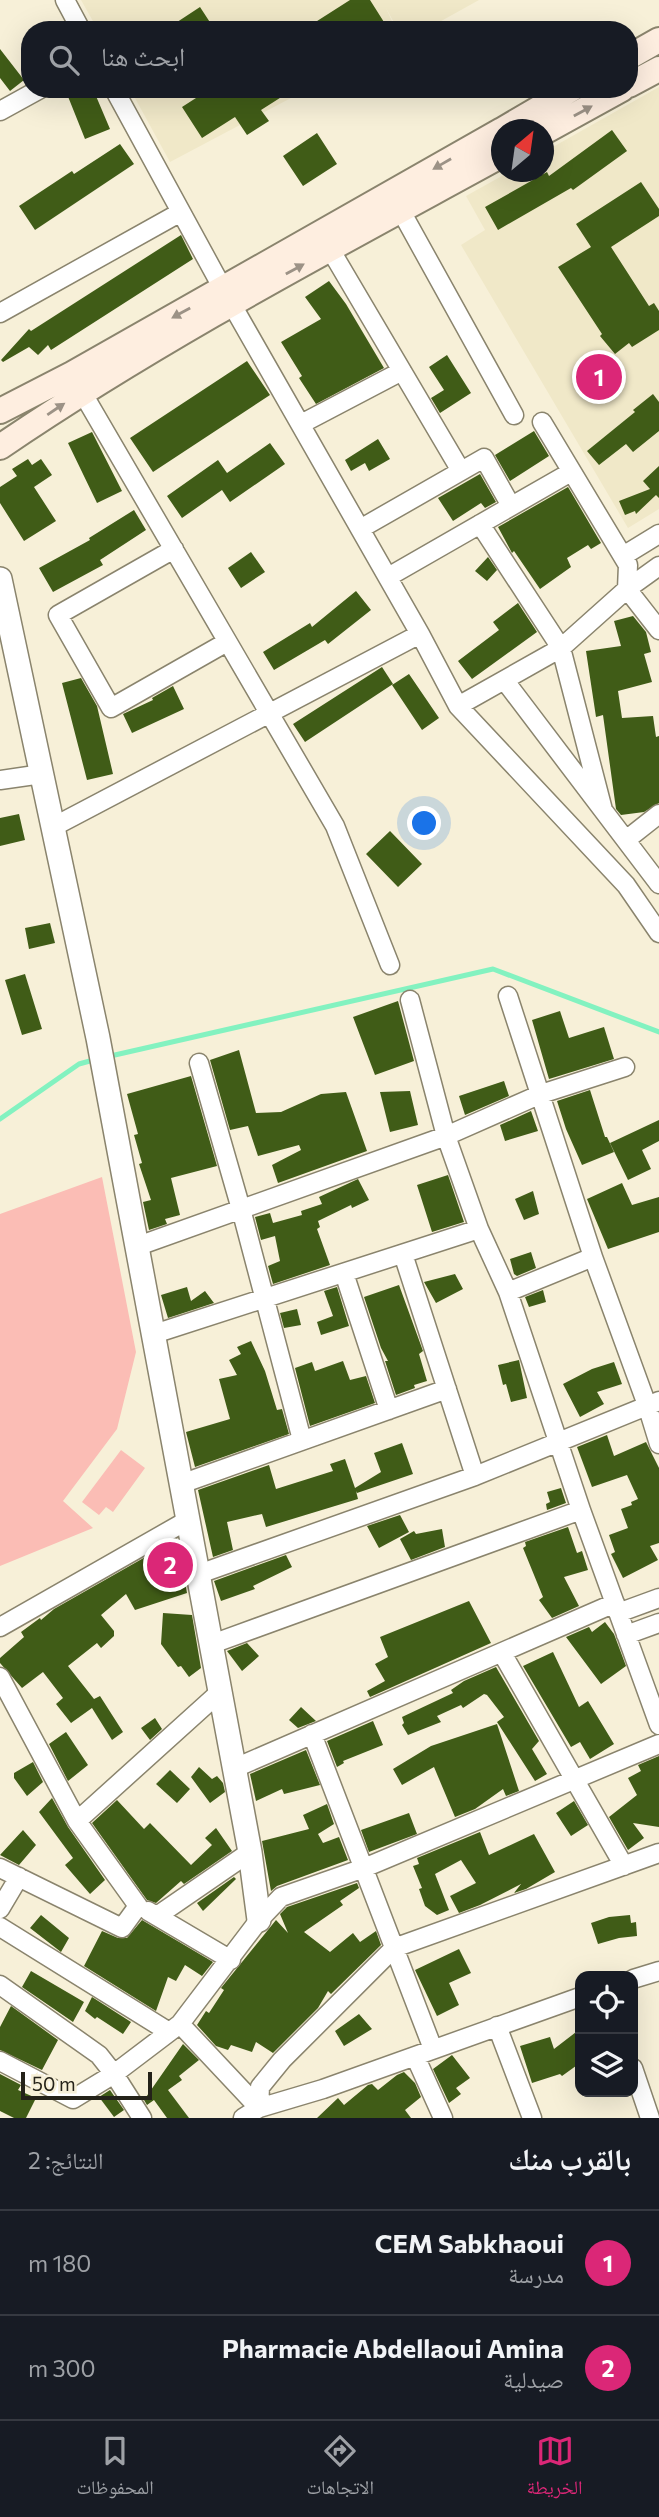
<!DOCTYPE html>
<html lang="ar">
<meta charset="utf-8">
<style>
body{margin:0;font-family:Commissioner,"Noto Naskh Arabic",sans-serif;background:#242831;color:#f1f3f6;direction:rtl}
.controls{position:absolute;right:21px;bottom:21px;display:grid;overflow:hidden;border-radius:14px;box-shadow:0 7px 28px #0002}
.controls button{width:63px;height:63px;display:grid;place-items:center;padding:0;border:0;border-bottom:2px solid #363941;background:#171b24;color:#f1f3f6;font:35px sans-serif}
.compass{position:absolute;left:491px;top:119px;width:63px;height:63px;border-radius:50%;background:#171b24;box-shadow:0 7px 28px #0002;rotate:29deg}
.scale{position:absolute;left:21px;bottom:18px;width:131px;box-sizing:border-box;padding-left:7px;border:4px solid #242219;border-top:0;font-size:19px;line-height:24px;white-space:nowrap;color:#242219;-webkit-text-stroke:5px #f7f0d8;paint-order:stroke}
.you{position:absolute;left:425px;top:824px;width:24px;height:24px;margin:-18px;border:5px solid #fff;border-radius:50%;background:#1a73e8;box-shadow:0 0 0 10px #1a73e833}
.badge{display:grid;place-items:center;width:46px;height:46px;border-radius:50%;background:#db2777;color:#fff;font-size:23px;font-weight:700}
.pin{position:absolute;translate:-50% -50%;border:4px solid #fff;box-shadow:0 2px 7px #0006}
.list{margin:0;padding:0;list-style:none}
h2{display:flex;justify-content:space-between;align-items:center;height:91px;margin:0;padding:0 28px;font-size:30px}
h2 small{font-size:23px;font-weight:400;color:#9ea1a6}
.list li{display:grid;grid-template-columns:46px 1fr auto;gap:21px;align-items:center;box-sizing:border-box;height:105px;padding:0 28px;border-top:2px solid #363941}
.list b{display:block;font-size:26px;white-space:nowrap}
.list p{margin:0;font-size:23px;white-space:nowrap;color:#9ea1a6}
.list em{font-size:23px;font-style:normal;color:#9ea1a6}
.icon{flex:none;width:38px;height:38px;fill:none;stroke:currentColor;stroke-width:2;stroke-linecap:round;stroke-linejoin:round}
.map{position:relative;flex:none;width:659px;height:2118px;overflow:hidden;direction:ltr}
.search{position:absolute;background:#171b24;box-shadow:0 7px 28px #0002;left:21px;right:21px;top:21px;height:77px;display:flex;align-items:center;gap:18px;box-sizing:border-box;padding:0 24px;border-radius:28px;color:#9ea1a6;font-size:26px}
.sheet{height:301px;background:#171b24}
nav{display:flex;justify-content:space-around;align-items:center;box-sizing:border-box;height:98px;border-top:2px solid #363941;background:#171b24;font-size:19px;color:#9ea1a6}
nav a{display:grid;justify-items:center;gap:4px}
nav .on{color:#db2777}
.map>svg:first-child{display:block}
.built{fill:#f0e8c8}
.green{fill:#fbbdb5}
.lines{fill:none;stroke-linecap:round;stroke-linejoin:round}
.stream{stroke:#83f2c0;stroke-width:5}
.building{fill:#405c17}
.minor-casing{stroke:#8a846d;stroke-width:21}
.tertiary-casing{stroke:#8a846d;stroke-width:26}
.secondary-casing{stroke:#8a846d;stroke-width:28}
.minor{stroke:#fff;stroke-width:18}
.tertiary{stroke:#fff;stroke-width:23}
.secondary{stroke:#feeee0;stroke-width:24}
.oneway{fill:#9c9286}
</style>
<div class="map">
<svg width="659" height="2118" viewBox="0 0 659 2118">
<rect width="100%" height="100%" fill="#f7f0d8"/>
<path class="built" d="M81,0h398l-54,30h-27l-12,-22 10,22h-298z
M659,87v422l-31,19 -167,-283 24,-15 -19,-34 43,-24h35v-20z
M130,89h178l-138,73z"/>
<path class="green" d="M102,1177l34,175 -19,77 -54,72 30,27 -93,38v-352z
M121,1450l24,18 -32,44 -7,-5 -7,8 -17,-13z"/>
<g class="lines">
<path class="stream" d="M106,1057l387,-88 166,63
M0,1119l79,-55 18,-5"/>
</g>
<path class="building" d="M350,0h20l19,30h-86z
M200,7l15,23h-50z
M0,49l24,31 -14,11 -10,-13z
M74,89h19l17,40 -25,10 -18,-45z
M210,89h84l-33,21 8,11 -22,14 -12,-18 -33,21 -20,-31z
M612,130l15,21 -54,39 -2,-2 -73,42 -13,-23 62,-35 2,4z
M317,133l20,31 -34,22 -20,-30z
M120,144l14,20 -99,66 -16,-24 53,-35 2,3z
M641,182l18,27v7l-48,31 38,59 5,-3 5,8v19l-27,17 -3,-4 -14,11 -15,-18 2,-2 -44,-67 33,-20 -15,-23z
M181,235l12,24 -142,91 -3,-5 -10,10 -9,-8 -26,15 -2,-2 28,-31 2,2z
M329,281l17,23 38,64 -68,36 -17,-26 3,-2 -21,-34 40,-23 -16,-22z
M447,355l24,38 -31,20 -9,-15 13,-8 -15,-23z
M247,361l23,34 -117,77 -23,-34z
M653,394l6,8v29l-26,21 -7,-8 -27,21 -12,-14 48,-39 -2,-2z
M534,431l15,25 -39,25 -15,-26z
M92,432l30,59 -25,12 -29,-60z
M378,439l12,20 -21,12 -4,-8 -14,8 -6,-11z
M270,443l15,21 -55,38 -8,-12 -40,28 -15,-22 51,-36 9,13z
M28,459l4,6 9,-6 11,16 -18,12 22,34 -32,20 -24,-38v-16l17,-11 -5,-7z
M659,466v32l-3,-3 -20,19 -1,-3 -10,4 -6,-14 31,-12 -7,-8z
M480,474l16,28 -11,6 -4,-5 -28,18 -15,-23z
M568,487l33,56 -10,6 -3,-4 -21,13 4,9 -31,22 -26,-38 -2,2 -14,-26z
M134,510l12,20 -46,30 3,5 -50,27 -14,-24 51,-28 -1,-2z
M251,552l14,20 -24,16 -13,-20z
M488,557l9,13 -10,11 -12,-10z
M356,591l15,19 -43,34 -3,-4 -51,30 -11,-18 47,-29 2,4z
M518,603l19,29 -65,47 -14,-18 41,-31 -6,-8z
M633,616l13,16 5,20 -7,2 8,28 -34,9 4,27 31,-2 3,21 3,-1v67l-15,9 -23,3 -5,-6 -13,-94 -7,2 -10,-66 35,-5 -7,-25z
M382,667l11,17 -88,58 -12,-18z
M409,674l30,44 -17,12 -30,-45z
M81,678l16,28 16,68 -26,6 -25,-97z
M173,686l11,23 -52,24 -9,-19 30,-14 -1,-2z
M19,814l6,26 -25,6v-28z
M390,831l32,33 -24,23 -32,-33z
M50,923l5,20 -26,6 -4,-21z
M25,974l17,55 -20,6 -17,-55z
M398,1001l16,60 -39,14 -22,-58z
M560,1011l9,27 35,-11 10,32 -65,20 -17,-59z
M239,1050l17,63 25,-1 40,-18 25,-2 21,59 -89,32 -6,-18 29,-15 -2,-5 -41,11 -10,-30 -18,4 -20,-70z
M191,1076l26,90 -46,12 9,37 -15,4 2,5 -18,6 -6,-28 8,-2 -12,-36 3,-1 -8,-28 4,-1 -11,-40z
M504,1081l5,15 -44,19 -6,-19z
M590,1090l15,47h2l7,15 -32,13 -16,-36 -9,-28z
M410,1091l8,34 -28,7 -10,-40z
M531,1111l7,20 -33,10 -5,-16z
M659,1120v21l-17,9 9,19 -23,11 -18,-37z
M448,1175l16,47 -32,10 -15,-47z
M358,1179l11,21 -17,8 -1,-3 -33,16 2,6 -3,2 13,36 -57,19 -5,-18 12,-5 -5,-25 -14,4 -6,-23 15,-4 3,10 29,-8 -1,-4 21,-7 -3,-7z
M622,1183l10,22 27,-8v35l-51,17 -21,-50z
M533,1191l6,23 -15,6 -9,-21z
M531,1252l5,16 -19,8 -3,-2 -4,-15z
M455,1274l8,15 -27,14 -12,-21z
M399,1285l24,66 -4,3 8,27 -13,4 1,3 -19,7 -11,-34h3l-7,-13 -17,-51z
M187,1287l4,14 14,-10 9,12 -46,15 -7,-23z
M337,1287l12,39 -28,9 -4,-13 16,-6 -9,-25z
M543,1290l3,12 -17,5 -4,-10z
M297,1309l4,16 -17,3 -4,-15z
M251,1341l14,30 12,39 5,-1 7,25 -94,33 -9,-35 44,-13 -11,-40 18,-4 -8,-15 12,-6 -4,-7z
M519,1360l8,38 -16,4 -5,-18 -3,1 -5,-20z
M343,1361l7,19 16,-4 9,27 -65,23 -15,-58 17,-6 3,9z
M614,1362l8,22 -25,8 7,12 -24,13 -17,-33 29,-15z
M607,1435l7,21 32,-14 13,26v75l-9,3 8,14 -35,18 -12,-24 4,-2 -6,-17 19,-7 -7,-19 11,-4 -1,-3 7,-3 -11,-24 -35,12 -15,-40z
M402,1443l11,31 -56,19 -1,-2 2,8 -92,28 -4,-13 -35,8 6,28 -20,7 -15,-67 71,-25 7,24 57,-18 -3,-7 15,-5 10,29 26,-16 -7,-19z
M561,1488l5,15 -19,7 -1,-6 4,-2 -3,-10z
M400,1515l9,17 -30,16 -12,-22z
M568,1527l9,26 5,-2 6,19 -24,7 15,29 -27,12 -13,-18 4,-3 -20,-49 3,-2 -1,-4z
M442,1529l3,18 -34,13 -11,-21 14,-8 2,3z
M177,1539l10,54 -52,17 -9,-16 -25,21 13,16v5l-13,12 -4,-5 -29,23 26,33 6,-3 23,36 -11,8 -20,-32 -21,15 -15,-19 7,-6 -20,-26 -21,16 -22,-25v-5l24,-21 -3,-5 19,-14 1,2 13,-11z
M286,1555l6,12 -39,19 2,3 -34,12 -7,-20z
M469,1601l22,42 -121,54 -3,-6 18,-10 -10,-17 13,-7 -8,-20z
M163,1613l29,2 9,53 -12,9 -8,-11 -3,1 -17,-23z
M605,1622l9,12 12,32 -25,18 -35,-47 23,-10 3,5z
M247,1643l12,13 -17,15 -15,-20z
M553,1652l26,55 9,-6 26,43 -24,15 -10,-17 -9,5 -48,-81z
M496,1667l43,74 -7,8 15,25 -12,7 -38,-59 7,-5 -17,-22 -3,-1 -21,14 -2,-3 -24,11 4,6 -33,13 -6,-10 2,-2 -2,-6 51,-24 -2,-3 13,-9z
M301,1707l15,14 -18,7 -9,-8z
M155,1718l7,11 -12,11 -9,-12z
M373,1721l10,24 -40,16 1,2 -7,4 -10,-26z
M497,1724l22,67 -13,5 -3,-7 -28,20 -20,8 -21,-50 -32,18 -9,-16 38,-23z
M66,1732l22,33 -20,16 -19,-37z
M306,1750l14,35 -36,9 -2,-5 -26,12 -6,-27z
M659,1756v71l-26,-4 11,15 -16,12 -19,-33 28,-22 -9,-17 13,-7 -3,-6z
M33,1762l10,20 -16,14 -13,-18v-5z
M199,1767l13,12 5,-3 6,7 2,9 -15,11 -19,-26z
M170,1770l20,19 -13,14 -21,-19z
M52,1798l16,29 37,53 -15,14 -25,-29 8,-7 -34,-46z
M117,1800l27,29 6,-6 41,42 21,-20 -7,-7 11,-10 16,23 -48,33 -3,-3 -25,22 -9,-3 -55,-77z
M574,1801l14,24 -17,11 -15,-23z
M327,1804l7,20 -16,10 5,9 16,-6 9,23 -71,26 -6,5 -9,-50 47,-12 -6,-14z
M409,1813l8,21 -48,18 -8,-22z
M23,1830l13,15 -17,20 -19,-10z
M480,1832l9,23 45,-21 21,38 -29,17 -12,4 7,-9 -41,21 -21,8 -9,-17 26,-13 -15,-23 -26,14 14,36 -12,5 -12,-9 -6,-17 3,-1 -9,-22 6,-2 -2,-6z
M234,1877l2,2 -33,32 -6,-8z
M357,1883l2,5 -19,13 3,4 -39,27 26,20 23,-19 7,9 16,-11 5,14 -50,49 -3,-3 -10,17 -45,45 -17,-11 -4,10 -21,-7 -3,5 -12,-4 -19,-21 9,-14 3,2 15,-23 -3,-2 55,-68 12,13 -8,-19 7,-7z
M41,1915l28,23 -8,14 -31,-24z
M630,1915l1,8 5,-1 1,14 -18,2 -21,6 -7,-21 18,-6z
M142,1920l71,42 -11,14 -17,-11 -9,16 -8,-4 -12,34 -72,-45 18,-35 16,7h9z
M459,1949l12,24 -22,10 10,22 -22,11 -22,-46z
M31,1971l53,31 -11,20 -51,-35z
M92,1997l39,25 -8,12 -26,-17 -2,2 -10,-8z
M11,2006l47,34 -16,30 -42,-20v-23z
M359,2014l13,15 -28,17 -9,-15z
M580,2029v34l-18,13 -2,-2 -28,9 -12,-37 30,-9 4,12z
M183,2044l16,16 -20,16 3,4 -14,10 21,28h-22l-13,-18 -7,5 -3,-5z
M452,2055l18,23 -14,10 5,6 -12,9 -16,-34z
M404,2072l11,11 6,14 -16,13 6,8h-94l21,-20 6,7 24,-20 4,-1 6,6 19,-15z
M0,2074l21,11 -3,5 18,8 -10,20h-12l-14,-7z
M110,2090l14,20 -10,7 -15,-20z"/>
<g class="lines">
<defs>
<path id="minor" d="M65,0l16,30
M114,89l109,200 197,345 38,72 168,179 33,48
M0,111l40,-22
M401,211l113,204
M330,249l131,222
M0,313l181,-101
M82,392l253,434 55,139
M301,424l101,-53
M480,524l81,124 42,162
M360,529l124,-71 27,48
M174,549l-116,66 53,93 116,-66
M623,556l36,-22
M659,566l-32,23 32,41
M388,577l183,-105
M505,681l154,203
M458,706l103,-58 66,-59 1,-24 -86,-143
M0,780l42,-6
M53,827l367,-193
M626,840l33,-26
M508,996l85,261
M410,1000l36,136 95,-42 84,-27
M199,1063l42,146 61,231
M138,1246l308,-110 33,93 29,63 73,218 78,215
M403,1254l72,222
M344,1273l45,137
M508,1292l85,-35 54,148 12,39
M154,1334l325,-105
M181,1484l266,-95
M199,1574l276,-98 184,-75
M618,1613l41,-15
M0,1627l188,-107
M626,1635l33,-12
M212,1644l369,-134
M502,1653l122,213
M0,1677l77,144 61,85 -16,22 -122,-60
M312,1734l121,315
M235,1768l380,-165
M77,1821l144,-130
M0,1909l19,-32
M148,1911l83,49
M157,1916l93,-64
M0,1927l169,105
M633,1979l26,-8
M0,1985l99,70 15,19 28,44
M180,2024l79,84 1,-21 22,-27 112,-112 265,-95
M497,2026l35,92
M415,2056l28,62
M0,2061l73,38 41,-25 66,-50 79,-104 22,-23 83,-29 295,-124
M633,2068l17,50
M243,2118l16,-10 64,-19 257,-92"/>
<path id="tertiary" d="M0,579l98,459 152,814 9,68"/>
<path id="secondary" d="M629,57l30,-17
M629,85l30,-16
M502,130l70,-41
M544,132l78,-43
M0,411l72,-37 430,-244
M0,447c160,-109 332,-199 502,-292"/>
</defs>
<use href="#minor" class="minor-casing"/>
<use href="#tertiary" class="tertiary-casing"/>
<use href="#secondary" class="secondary-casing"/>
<use href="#minor" class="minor"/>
<use href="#tertiary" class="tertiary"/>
<use href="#secondary" class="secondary"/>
</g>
<defs><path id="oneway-solid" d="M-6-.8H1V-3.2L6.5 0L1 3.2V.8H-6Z" transform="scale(1.75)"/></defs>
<g class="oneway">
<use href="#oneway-solid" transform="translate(583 111) rotate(-29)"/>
<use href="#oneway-solid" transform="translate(442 164) rotate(150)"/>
<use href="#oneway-solid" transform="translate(295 269) rotate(-29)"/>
<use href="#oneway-solid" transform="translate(181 313) rotate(151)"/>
<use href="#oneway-solid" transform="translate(56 409) rotate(-34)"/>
</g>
</svg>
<div class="controls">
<button><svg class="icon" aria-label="locate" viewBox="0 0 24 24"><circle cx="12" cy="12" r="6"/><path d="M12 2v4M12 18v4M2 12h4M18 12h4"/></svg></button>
<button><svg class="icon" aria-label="layers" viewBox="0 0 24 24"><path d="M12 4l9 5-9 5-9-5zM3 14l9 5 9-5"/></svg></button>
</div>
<svg class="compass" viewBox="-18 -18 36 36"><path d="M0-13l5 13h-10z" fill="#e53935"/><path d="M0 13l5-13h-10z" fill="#9ea1a6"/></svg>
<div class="scale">50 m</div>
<div class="you"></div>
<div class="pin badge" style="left:599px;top:377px">1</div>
<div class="pin badge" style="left:170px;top:1565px">2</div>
<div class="search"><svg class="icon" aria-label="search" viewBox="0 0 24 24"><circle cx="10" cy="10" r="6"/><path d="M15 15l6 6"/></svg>ابحث هنا</div>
</div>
<section class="sheet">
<h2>بالقرب منك<small>النتائج: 2</small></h2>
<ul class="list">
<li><span class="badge">1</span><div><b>CEM Sabkhaoui</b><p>مدرسة</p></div><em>180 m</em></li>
<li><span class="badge">2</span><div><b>Pharmacie Abdellaoui Amina</b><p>صيدلية</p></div><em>300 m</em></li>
</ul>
</section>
<nav>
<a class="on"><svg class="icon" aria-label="map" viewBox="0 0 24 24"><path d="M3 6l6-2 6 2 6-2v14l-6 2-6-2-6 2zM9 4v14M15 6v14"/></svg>الخريطة</a>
<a><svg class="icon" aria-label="directions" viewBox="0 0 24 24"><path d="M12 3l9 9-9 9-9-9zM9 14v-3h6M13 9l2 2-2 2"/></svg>الاتجاهات</a>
<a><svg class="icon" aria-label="saved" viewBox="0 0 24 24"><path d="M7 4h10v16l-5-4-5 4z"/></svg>المحفوظات</a>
</nav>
